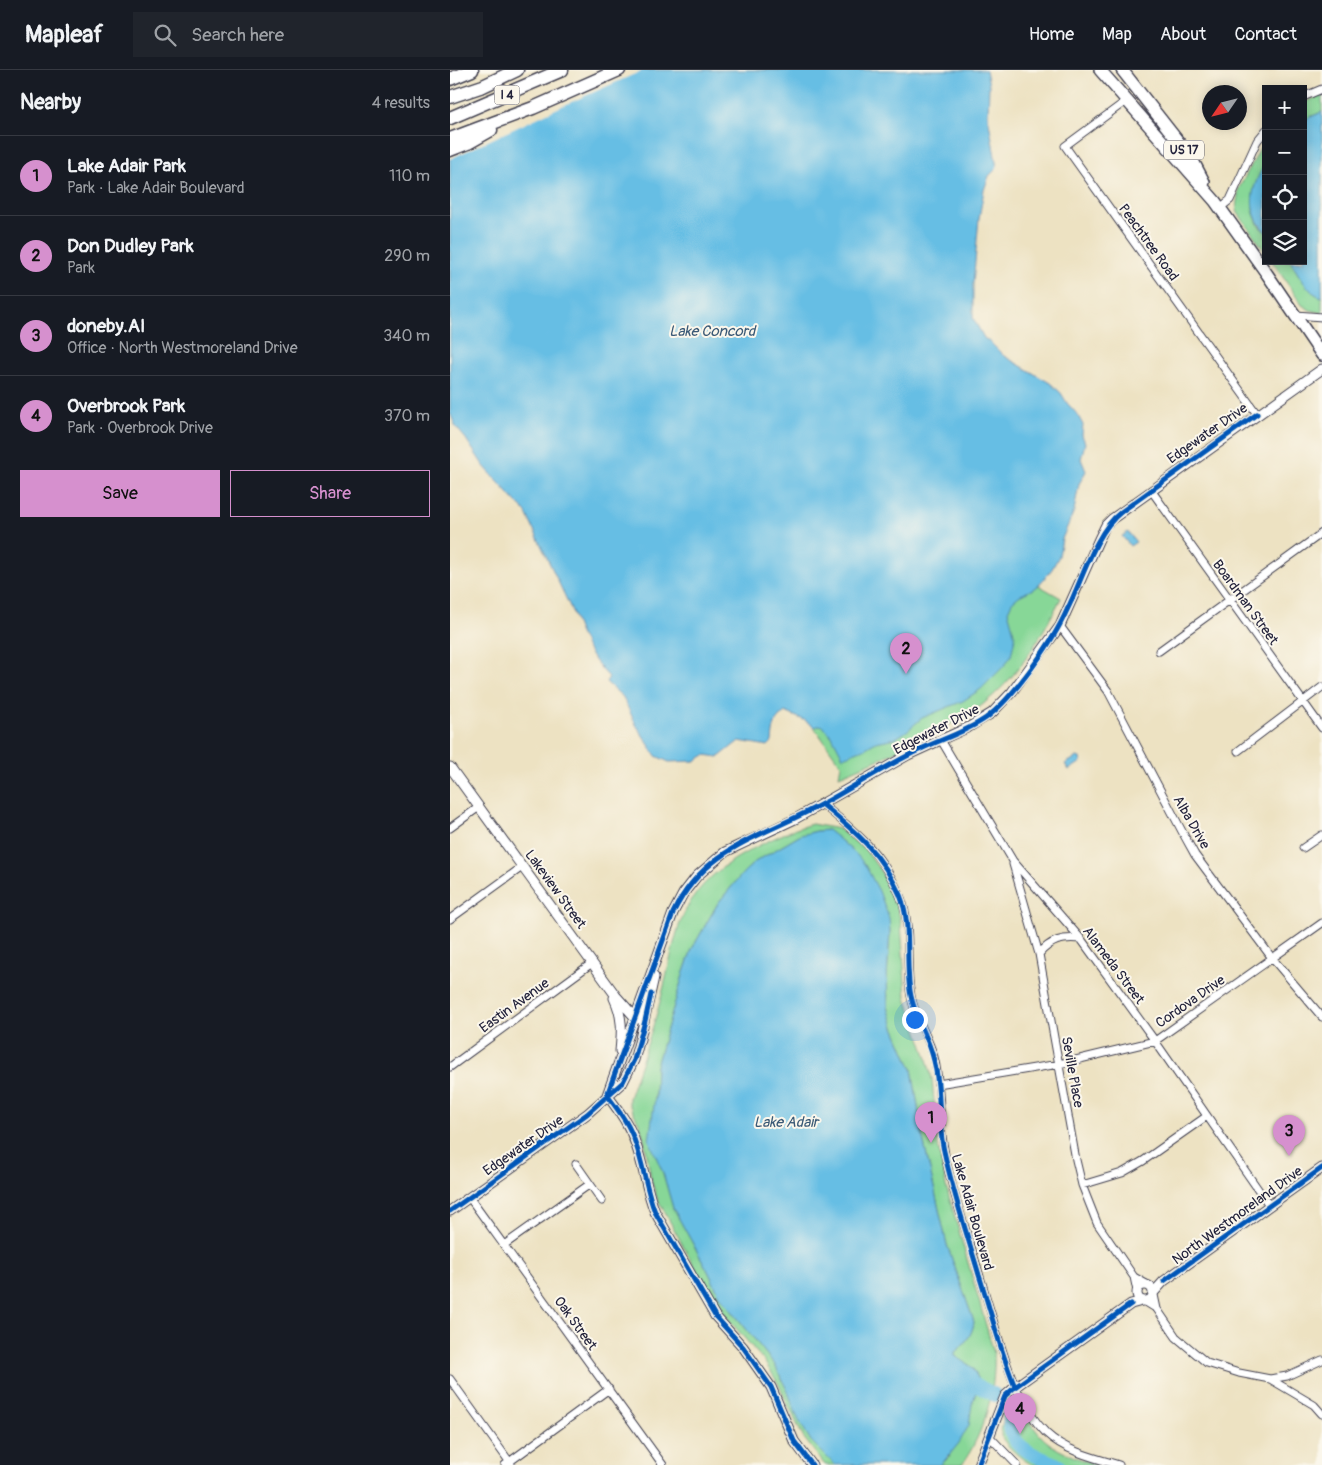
<!DOCTYPE html>
<meta charset="utf-8">
<style>
body{margin:0;font-family:Pangolin,sans-serif;background:#20242c;color:#f1f3f6}
.controls{position:absolute;right:15px;top:15px;display:grid;overflow:hidden;border-radius:0px;box-shadow:0 2px 12px #0003}
.controls button{width:45px;height:45px;display:grid;place-items:center;padding:0;border:0;border-bottom:1px solid #363941;background:#171b24;color:#f1f3f6;font:25px sans-serif}
.compass{position:absolute;left:752px;top:15px;width:45px;height:45px;border-radius:50%;background:#171b24;box-shadow:0 2px 12px #0003;rotate:235deg}
.you{position:absolute;left:464px;top:949px;width:18px;height:18px;margin:-12px;border:4px solid #fff;border-radius:50%;background:#1a73e8;box-shadow:0 0 0 8px #1a73e833}
.badge{display:grid;place-items:center;width:32px;height:32px;border-radius:50%;background:#d690ce;color:#111;font-size:16px;font-weight:700}
.pin{position:absolute;translate:-50% -41px;filter:drop-shadow(0 1px 2px #0008)}
.pin::after{content:'';position:absolute;top:26px;width:18px;height:15px;background:inherit;clip-path:polygon(0 0,100% 0,50% 100%)}
.list{margin:0;padding:0;list-style:none}
h2{display:flex;justify-content:space-between;align-items:center;height:65px;margin:0;padding:0 20px;font-size:21px}
h2 small{font-size:16px;font-weight:400;color:#9ea1a6}
.list li{display:grid;grid-template-columns:32px 1fr auto;gap:15px;align-items:center;box-sizing:border-box;height:80px;padding:0 20px;border-top:1px solid #363941}
.list b{display:block;font-size:19px;white-space:nowrap}
.list p{margin:0;font-size:16px;white-space:nowrap;color:#9ea1a6}
.list em{font-size:16px;font-style:normal;color:#9ea1a6}
.actions{display:flex;gap:10px;padding:15px 20px}
.actions a{flex:1;padding:11px 0;border:1px solid #d690ce;border-radius:0px;text-align:center;font-size:18px;color:#d690ce}
.actions .main{background:#d690ce;color:#111}
.icon{flex:none;width:28px;height:28px;fill:none;stroke:currentColor;stroke-width:2;stroke-linecap:round;stroke-linejoin:round}
.map{position:relative;flex:none;width:872px;height:1395px;overflow:hidden}
header{display:flex;align-items:center;gap:30px;box-sizing:border-box;height:70px;padding:0 25px;background:#171b24;border-bottom:1px solid #363941}
header strong{font-size:24px}
nav{display:flex;gap:28px;margin-inline-start:auto;font-size:18px}
.search{width:350px;height:45px;background:#20242c;display:flex;align-items:center;gap:12px;box-sizing:border-box;padding:0 18px;border-radius:0px;color:#9ea1a6;font-size:19px}
main{display:flex}
aside{flex:1;background:#171b24}
.map>svg:first-child{display:block}
.green{fill:#87d797;stroke:#547c69}
.water{fill:#66bee4;stroke:#447090}
.pier{fill:#ede2c2}
.lines{fill:none;stroke-linecap:round;stroke-linejoin:round}
.river{stroke:#66bee4;stroke-width:14}
.minor-casing{stroke:#403f4f;stroke-width:9}
.tertiary-casing{stroke:#403f4f;stroke-width:11}
.trunk-casing{stroke:#403f4f;stroke-width:14}
.motorway-casing{stroke:#403f4f;stroke-width:15}
.minor{stroke:#fff;stroke-width:7}
.tertiary{stroke:#fff;stroke-width:9}
.trunk{stroke:#fff;stroke-width:11}
.motorway{stroke:#fff;stroke-width:12}
.cycleway-casing{stroke:#fbf7ec;stroke-width:8}
.cycleway{stroke:#0057b8;stroke-width:5}
.labels{text-anchor:middle;stroke-width:4;stroke-linejoin:round;paint-order:stroke}
.shield{fill:#fbf7ec;stroke:#636270;stroke-width:1}
.shield-label{font-size:12px;font-weight:bold;fill:#22223b}
.street-label{font-size:14px;fill:#22223b;stroke:#fbf7ec}
.water-label{font-size:15px;font-style:italic;fill:#3a5976;stroke:#fbf7ec}
</style>
<header>
<strong>Mapleaf</strong>
<div class="search"><svg class="icon" aria-label="search" viewBox="0 0 24 24"><circle cx="10" cy="10" r="6"/><path d="M15 15l6 6"/></svg>Search here</div>
<nav><a>Home</a><a>Map</a><a>About</a><a>Contact</a></nav>
</header>
<main>
<aside>
<h2>Nearby<small>4 results</small></h2>
<ul class="list">
<li><span class="badge">1</span><div><b>Lake Adair Park</b><p>Park · Lake Adair Boulevard</p></div><em>110 m</em></li>
<li><span class="badge">2</span><div><b>Don Dudley Park</b><p>Park</p></div><em>290 m</em></li>
<li><span class="badge">3</span><div><b>doneby.AI</b><p>Office · North Westmoreland Drive</p></div><em>340 m</em></li>
<li><span class="badge">4</span><div><b>Overbrook Park</b><p>Park · Overbrook Drive</p></div><em>370 m</em></li>
</ul>
<div class="actions"><a class="main">Save</a><a>Share</a></div>
</aside>
<div class="map">
<svg width="872" height="1395" viewBox="0 0 872 1395">
<rect width="100%" height="100%" fill="#fbf7ec"/>
<filter id="ink" filterUnits="userSpaceOnUse"><feTurbulence type="fractalNoise" baseFrequency=".02" numOctaves="2"/><feDisplacementMap in="SourceGraphic" scale="10" xChannelSelector="R" yChannelSelector="G"/><feConvolveMatrix kernelMatrix="1 2 1 2 8 2 1 2 1" color-interpolation-filters="sRGB"/></filter>
<filter id="wash" filterUnits="userSpaceOnUse"><feTurbulence type="fractalNoise" baseFrequency=".0096" numOctaves="4" result="noise"/><feDisplacementMap in="SourceGraphic" scale="20" xChannelSelector="R" yChannelSelector="G"/><feGaussianBlur stdDeviation="1.12" result="paint"/><feColorMatrix in="noise" values="0 0 0 0 0 0 0 0 0 0 0 0 0 0 0 0 0 1.4 0 .05"/><feComposite in="paint" operator="in"/></filter>
<g filter="url(#wash)">
<rect width="100%" height="100%" fill="#ede2c2"/>
<path class="green" d="M872,25v17l-19,8v-17z
M816,68v24l-12,26 -1,23 6,15 7,7v20l-28,-40c-4,-9 1,-14 0,-23z
M822,191h18c9,13 17,32 32,36v16l-12,-3 -8,-5z
M576,508l35,20c-19,37 -40,75 -73,102 -15,14 -34,22 -52,31 -32,17 -64,32 -97,45l2,-11 -57,-80z
M362,754l27,5 26,20 16,23 14,25 6,26 5,75 20,57 6,24 6,67 8,40 48,167c2,39 -10,79 -32,112h-21l8,-8 23,-53 6,-18v-8l-6,-11 -17,-11v-4c10,-9 17,-16 19,-30l-27,-77 -24,-106 -11,-70 -18,-42 -6,-20 -1,-29 3,-47 -33,-76 -18,-16 -12,-9 -10,1 -16,4 -46,27 -11,10 -26,31 -26,46 -8,23 -28,94 -1,32 8,75 10,35 34,61 13,27 55,69 36,76 24,24h-10l-22,-28 -25,-54 -14,-22 -35,-41 -26,-38 -46,-84 -5,-15 -8,-44 -4,-14 -11,-21v-6c13,-38 27,-77 36,-116 5,-20 8,-39 15,-59 16,-42 48,-62 86,-81 15,-7 30,-14 46,-18z
M567,1335c9,8 14,20 22,29 16,18 36,23 58,31h-64c-12,-6 -26,-18 -32,-29 0,-11 4,-30 16,-31z"/>
<path class="water" d="M181,0h355l3,15 -1,31 9,52 -8,8 -5,14 -5,28 -6,66v34l11,20 8,6 12,12 46,27 11,10 6,10 10,11 6,11 -1,10 3,8 -4,16 5,12 -7,13 -5,27 -12,28 -3,17 -7,13 -15,18 -18,9 -7,6 -4,9 7,26 -4,19 -7,10 -23,23 -18,12 -41,17 -15,13 -11,7 -20,4 -10,6 -23,9 -10,-19 -11,-13 -7,2 -11,-7 -19,-8c-11,8 -12,16 -13,30l-4,4 -29,-5 -20,16 -14,-2 -10,6 -26,1 -13,-6 -21,-33 -12,-26 -17,-15 3,-5c-18,-18 -30,-41 -37,-66l-46,-98 -43,-48 -17,-26 -10,-12 -6,-14v-255z
M872,42v185c-15,-4 -23,-23 -32,-36h13v-141z
M816,92v71c-21,-24 -15,-46 0,-71z
M678,462l8,10 -6,4 -8,-10z
M627,687l3,1 1,4 -12,8 -4,-6z
M378,760l11,9 18,16 8,10 14,26 10,27 1,13 -3,47 1,29 6,20 18,42 11,70 24,106 27,77c-2,14 -9,21 -19,30v4l17,11 6,11v8l-6,18 -3,21 -10,18 -18,22h-106l-24,-24 -13,-22 -12,-32 -11,-22 -55,-69 -13,-27 -34,-61 -10,-35 -14,-33 6,-42 1,-32 28,-94 8,-23 26,-46 26,-31 11,-10 46,-27 16,-4z"/>
<path class="pier" d="M173,0h21l-84,37 -110,52v-4l59,-41z"/>
<g class="lines">
<path class="river" d="M512,1308l33,17
M558,1337c3,8 1,16 3,24 4,18 31,28 47,34"/>
</g>
</g>
<g filter="url(#ink)">
<g class="lines">
<defs>
<path id="minor" d="M853,27l19,-8
M676,31l-61,45 192,268
M770,138l10,-8 27,-59 9,-11
M846,245l26,2
M701,420l171,238
M610,556l48,65 77,146 10,18 77,103 50,59
M709,581l163,-118
M491,670l72,121 68,78 74,102 114,164
M788,681l84,-64
M372,734c35,29 58,47 77,89 15,33 5,69 12,103 4,22 17,40 23,61 8,30 4,62 10,92 6,37 20,74 31,111 7,23 14,47 21,70 11,36 22,75 50,103 19,18 48,25 73,32
M0,758l29,-21
M853,778l19,-13
M563,794l26,90 37,206 6,25 15,38 37,54 14,8
M0,849l72,-52
M589,884c12,-14 23,-17 42,-15
M0,997l142,-104
M488,1014l121,-20 96,-23 167,-118
M126,1094l26,37
M632,1115l40,-12 21,-12 64,-45
M19,1127l194,268
M54,1175l86,-61
M684,1207l3,14
M704,1225l3,14 19,28 31,26 32,10 31,6 44,26 8,9
M694,1231l13,8
M0,1309l61,85
M820,1309l17,-3 35,-16
M540,1367l27,28
M55,1395l104,-76"/>
<path id="tertiary" d="M0,697l166,229 17,19 7,4
M164,928c9,19 8,33 6,53
M157,1025l66,-182 10,-19 14,-18 28,-24 70,-33 113,-64 61,-28 23,-14 20,-21 48,-66 39,-87 7,-14 6,-6 210,-150
M157,1025c12,16 23,30 29,50 8,22 10,45 19,67l60,104 28,31 28,40 23,54 18,24
M0,1141l137,-97 36,-32 11,-22 6,-21 14,-62
M687 1223a8 8 0 1 1 16 0a8 8 0 1 1-16 0Z
M704,1222l10,-11 158,-113
M528,1395l27,-69 10,-9 116,-83 11,-3"/>
<path id="trunk" d="M650,0l115,131 52,73 55,81
M672,0l70,89 12,23"/>
<path id="motorway" d="M0,9l22,-9
M0,27l33,-11 34,-16
M0,48l112,-48
M0,69l83,-31 86,-38
M0,80l18,-7 23,-13"/>
</defs>
<use href="#minor" class="minor-casing"/>
<use href="#tertiary" class="tertiary-casing"/>
<use href="#trunk" class="trunk-casing"/>
<use href="#motorway" class="motorway-casing"/>
<use href="#minor" class="minor"/>
<use href="#tertiary" class="tertiary"/>
<use href="#trunk" class="trunk"/>
<use href="#motorway" class="motorway"/>
<defs>
<path id="cycleway" d="M372,734c34,28 60,50 78,91 13,32 4,68 11,101 4,22 17,40 22,61 9,30 4,63 11,94 9,42 23,83 35,124 12,37 21,75 36,112
M157,1025l66,-182c32,-67 90,-76 149,-109 33,-18 65,-39 99,-55 21,-10 45,-17 65,-31 27,-20 67,-76 81,-108 15,-29 28,-78 54,-98l136,-98
M157,1025c12,16 23,30 29,50 8,22 10,45 19,67l60,104 28,31 28,40 23,54 18,24
M0,1141l137,-97 36,-32 11,-22 11,-39 6,-27
M714,1211l158,-113
M528,1395l27,-69 10,-9 116,-83"/>
</defs>
<use href="#cycleway" class="cycleway-casing"/>
<use href="#cycleway" class="cycleway"/>
</g>
</g>
<g class="labels">
<g class="shield">
<rect x="44.5" y="15.5" width="25" height="19" rx="4"/>
<rect x="714" y="70.5" width="40" height="19" rx="4"/>
</g>
<g class="shield-label">
<text x="57" y="29">I 4</text>
<text x="734" y="84">US 17</text>
</g>
<g class="street-label">
<text transform="translate(699 172) rotate(54)" y="5">Peachtree Road</text>
<text transform="translate(757 363) rotate(-35)" y="5">Edgewater Drive</text>
<text transform="translate(796 532) rotate(54)" y="5">Boardman Street</text>
<text transform="translate(486 659) rotate(-27)" y="5">Edgewater Drive</text>
<text transform="translate(742 752) rotate(60)" y="5">Alba Drive</text>
<text transform="translate(106 819) rotate(54)" y="5">Lakeview Street</text>
<text transform="translate(664 895) rotate(53)" y="5">Alameda Street</text>
<text transform="translate(740 931) rotate(-35)" y="5">Cordova Drive</text>
<text transform="translate(64 935) rotate(-36)" y="5">Eastin Avenue</text>
<text transform="translate(623 1002) rotate(80)" y="5">Seville Place</text>
<text transform="translate(73 1075) rotate(-35)" y="5">Edgewater Drive</text>
<text transform="translate(523 1142) rotate(74)" y="5">Lake Adair Boulevard</text>
<text transform="translate(787 1145) rotate(-36)" y="5">North Westmoreland Drive</text>
<text transform="translate(126 1253) rotate(54)" y="5">Oak Street</text>
</g>
<g class="water-label">
<text x="262" y="266">Lake Concord</text>
<text x="336" y="1057">Lake Adair</text>
</g>
</g>
</svg>
<div class="controls">
<button>+</button>
<button>−</button>
<button><svg class="icon" aria-label="locate" viewBox="0 0 24 24"><circle cx="12" cy="12" r="6"/><path d="M12 2v4M12 18v4M2 12h4M18 12h4"/></svg></button>
<button><svg class="icon" aria-label="layers" viewBox="0 0 24 24"><path d="M12 4l9 5-9 5-9-5zM3 14l9 5 9-5"/></svg></button>
</div>
<svg class="compass" viewBox="-18 -18 36 36"><path d="M0-13l5 13h-10z" fill="#e53935"/><path d="M0 13l5-13h-10z" fill="#9ea1a6"/></svg>
<div class="you"></div>
<div class="pin badge" style="left:481px;top:1073px">1</div>
<div class="pin badge" style="left:456px;top:604px">2</div>
<div class="pin badge" style="left:839px;top:1086px">3</div>
<div class="pin badge" style="left:570px;top:1364px">4</div>
</div>
</main>
